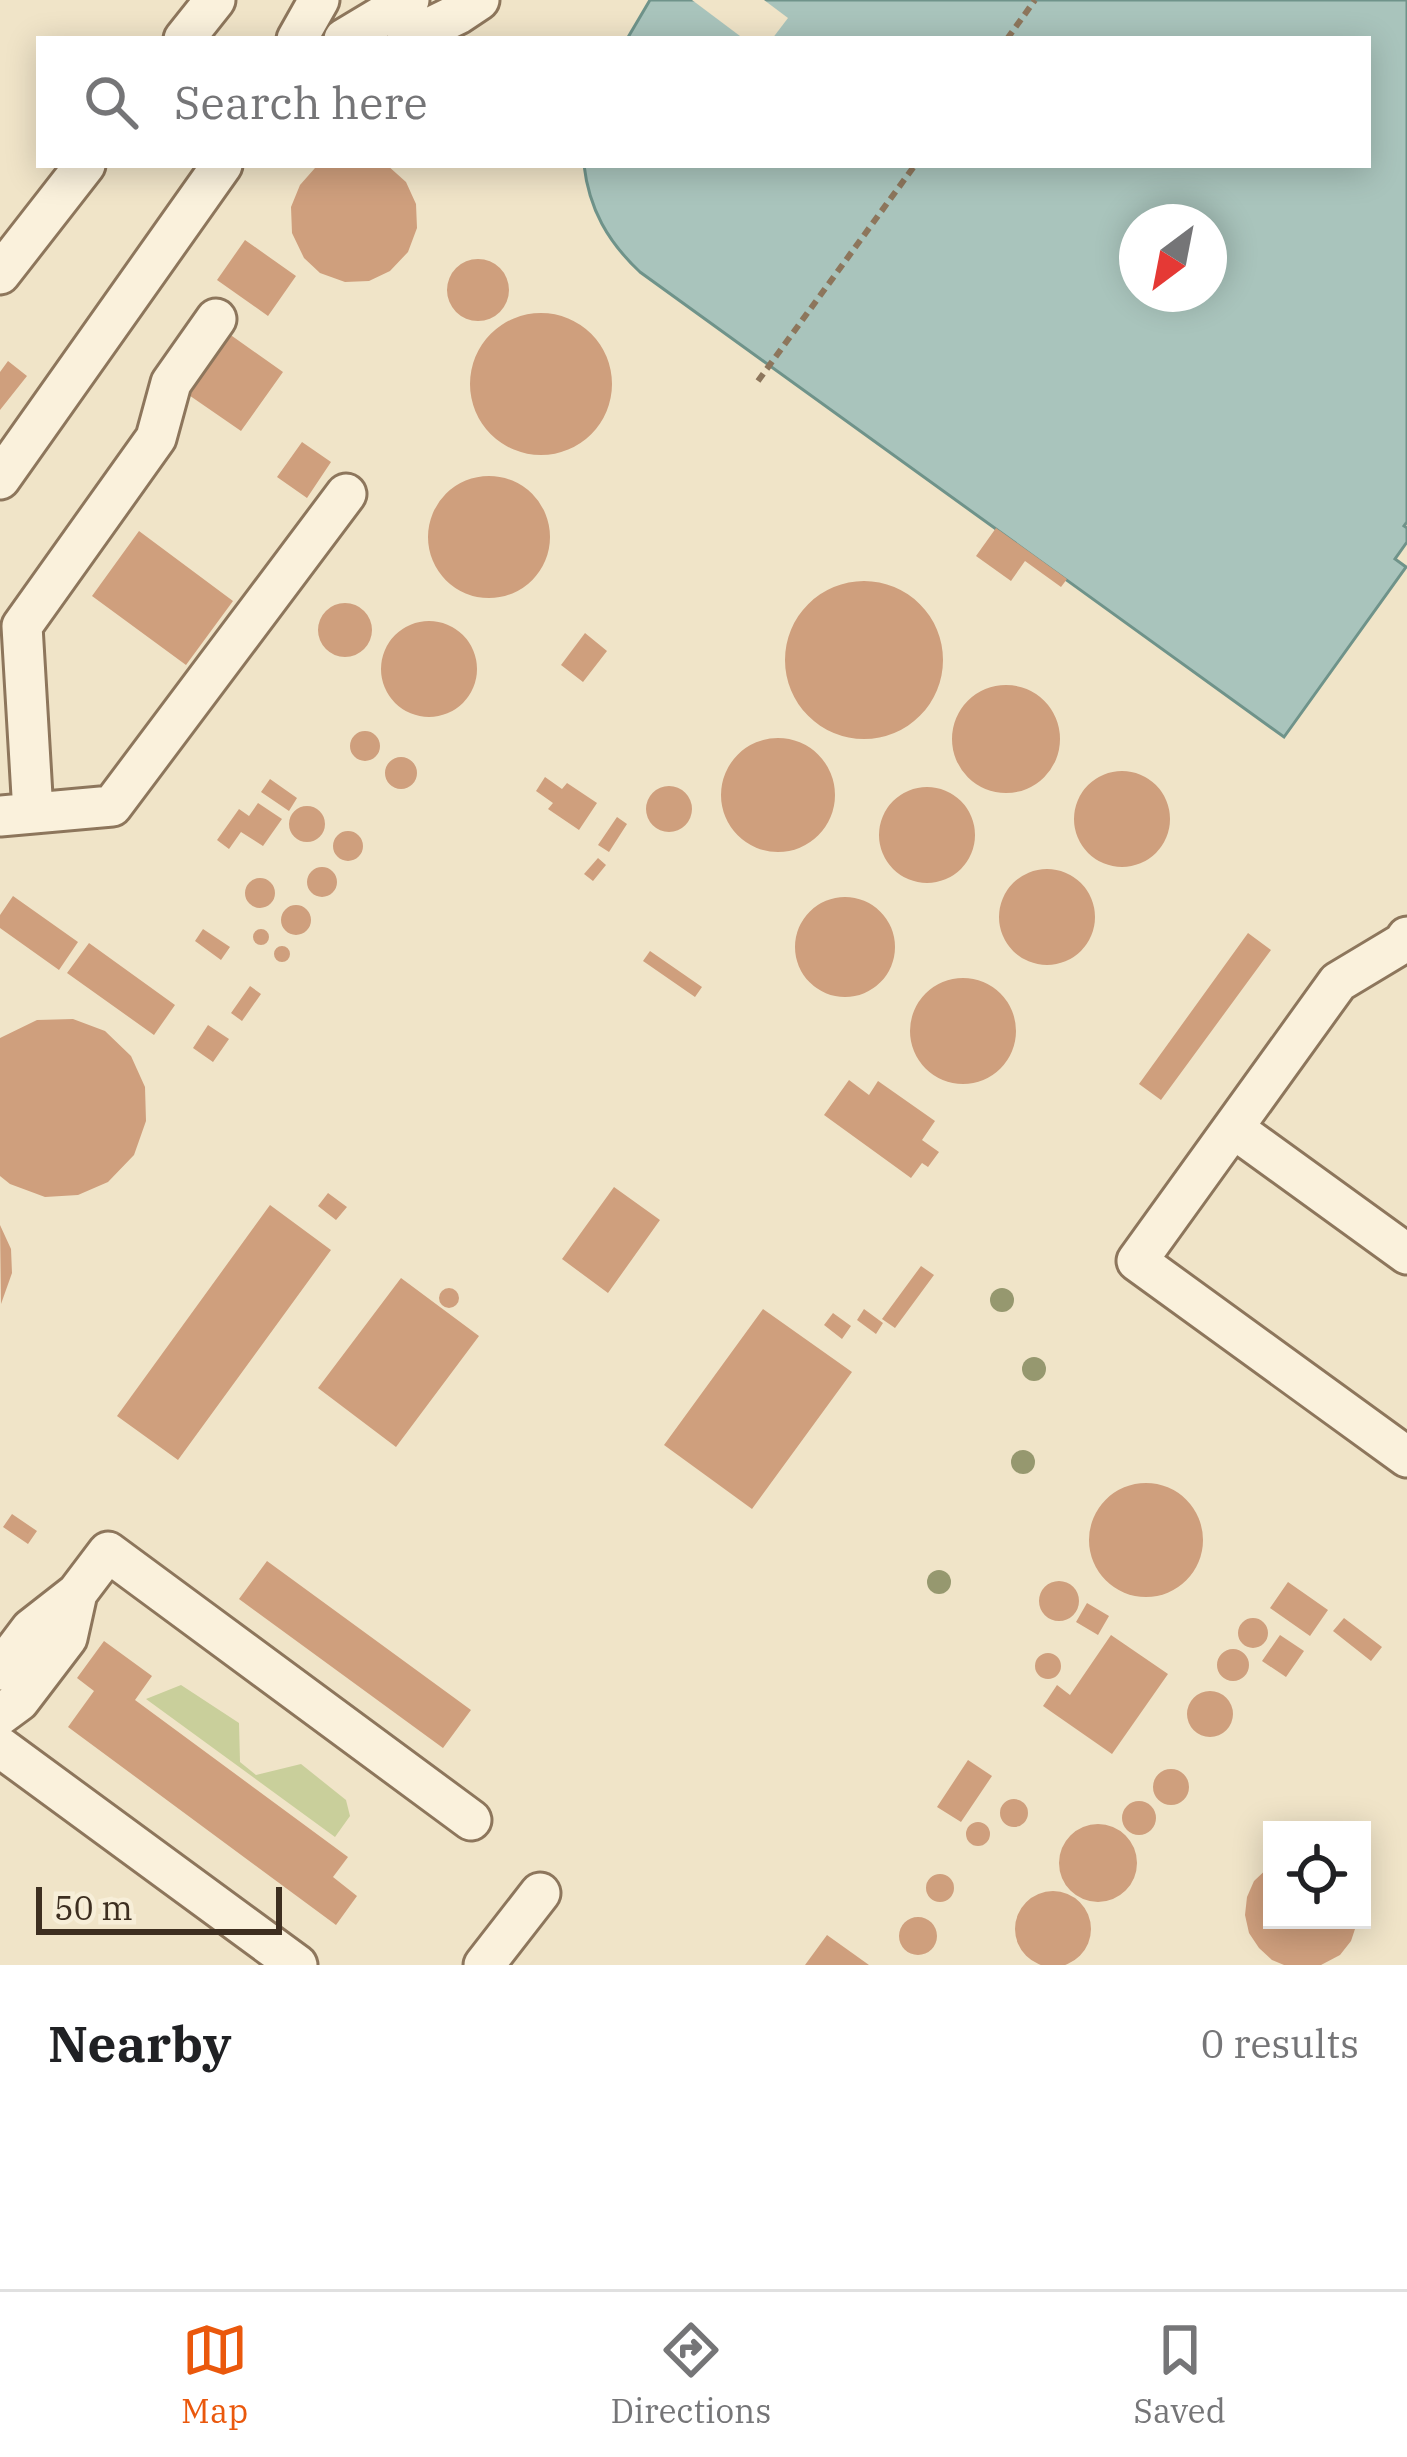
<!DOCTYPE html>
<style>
body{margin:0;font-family:"IBM Plex Serif",serif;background:#f6f6f6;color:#202124}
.controls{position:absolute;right:36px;bottom:36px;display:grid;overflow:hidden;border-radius:0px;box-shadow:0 6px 30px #0003}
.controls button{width:108px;height:108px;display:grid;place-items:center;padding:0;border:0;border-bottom:3px solid #e0e0e0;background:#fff;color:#202124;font:60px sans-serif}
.compass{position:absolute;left:1119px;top:204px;width:108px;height:108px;border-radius:50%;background:#fff;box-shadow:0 6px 30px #0003;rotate:212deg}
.scale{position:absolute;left:36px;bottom:30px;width:246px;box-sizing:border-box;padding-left:12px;border:6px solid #3d2e20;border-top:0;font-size:33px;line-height:42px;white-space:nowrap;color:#3d2e20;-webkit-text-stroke:9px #f7eed8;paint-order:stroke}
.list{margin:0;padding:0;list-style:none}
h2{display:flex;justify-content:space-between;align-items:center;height:156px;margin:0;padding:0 48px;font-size:51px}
h2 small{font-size:39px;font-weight:400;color:#757577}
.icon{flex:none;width:66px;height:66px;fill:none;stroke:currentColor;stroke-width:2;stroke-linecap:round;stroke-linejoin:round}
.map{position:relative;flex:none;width:1407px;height:1965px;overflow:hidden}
.search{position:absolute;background:#fff;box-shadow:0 6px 30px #0003;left:36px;right:36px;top:36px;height:132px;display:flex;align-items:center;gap:30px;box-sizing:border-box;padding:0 42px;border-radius:0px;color:#757577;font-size:45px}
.sheet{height:324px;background:#fff}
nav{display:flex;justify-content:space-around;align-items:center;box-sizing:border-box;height:168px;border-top:3px solid #e0e0e0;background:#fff;font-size:33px;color:#757577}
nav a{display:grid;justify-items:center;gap:6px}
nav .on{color:#ea580c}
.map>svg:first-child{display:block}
.green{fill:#c9cf9b}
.water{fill:#a9c4bc;stroke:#6f938a;stroke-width:3;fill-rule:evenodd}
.pier{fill:#f0e4c8}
.building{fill:#cf9f7d}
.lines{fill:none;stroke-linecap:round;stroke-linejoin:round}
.minor-casing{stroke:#8d765c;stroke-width:45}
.path{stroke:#8d765c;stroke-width:6;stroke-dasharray:9 6;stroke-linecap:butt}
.minor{stroke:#faf1dc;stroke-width:39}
.tree{fill:#96986f}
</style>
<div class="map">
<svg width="1407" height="1965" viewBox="0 0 1407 1965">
<rect width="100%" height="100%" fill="#f0e4c8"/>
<path class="green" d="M181,1685l58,38 1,39 16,13 45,-11 45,36 4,16 -15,21 -189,-138z"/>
<path class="water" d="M650,0h757v522l-3,4 3,2v14l-12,17 11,8 -122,170 -644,-465c-32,-30 -51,-63 -56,-107h784v-126h-741zM1137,222h72v72h-72z"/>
<path class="pier" d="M692,0h72l24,18 -16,21h-28z"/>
<path class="building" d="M322,165h65l19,17 10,22 1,24 -9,24 -18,19 -21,10 -24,1 -25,-9 -16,-15 -12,-25 -1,-26 9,-22 15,-17z
M245,240l51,36 -28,40 -51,-36z
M447 290a31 31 0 1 1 62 0a31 31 0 1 1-62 0Z
M470 384a71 71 0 1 1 142 0a71 71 0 1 1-142 0Z
M225,331l58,41 -42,59 -58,-40z
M8,361l19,15 -27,34v-38z
M302,442l29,20 -24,36 -30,-21z
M428 537a61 61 0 1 1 122 0a61 61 0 1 1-122 0Z
M996,528l71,51 -6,8 -36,-26 -14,20 -35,-25z
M139,531l94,70 -47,64 -94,-69z
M785 660a79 79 0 1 1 158 0a79 79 0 1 1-158 0Z
M318 630a27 27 0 1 1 54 0a27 27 0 1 1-54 0Z
M381 669a48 48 0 1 1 96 0a48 48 0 1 1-96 0Z
M585,633l22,18 -24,31 -22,-17z
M952 739a54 54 0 1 1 108 0a54 54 0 1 1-108 0Z
M350 746a15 15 0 1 1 30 0a15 15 0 1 1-30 0Z
M721 795a57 57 0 1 1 114 0a57 57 0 1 1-114 0Z
M385 773a16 16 0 1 1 32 0a16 16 0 1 1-32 0Z
M1074 819a48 48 0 1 1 96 0a48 48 0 1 1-96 0Z
M545,777l17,12 5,-6 30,20 -18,27 -31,-21 5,-6 -17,-12z
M270,779l27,19 -8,13 -28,-19z
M646 809a23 23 0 1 1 46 0a23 23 0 1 1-46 0Z
M879 835a48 48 0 1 1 96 0a48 48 0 1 1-96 0Z
M258,803l24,16 -19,27 -22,-14 -12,17 -12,-9 22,-31 10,7z
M289 824a18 18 0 1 1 36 0a18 18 0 1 1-36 0Z
M617,817l10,7 -18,28 -11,-7z
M333 846a15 15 0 1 1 30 0a15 15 0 1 1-30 0Z
M598,858l8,7 -13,16 -9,-7z
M307 882a15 15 0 1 1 30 0a15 15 0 1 1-30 0Z
M999 917a48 48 0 1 1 96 0a48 48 0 1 1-96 0Z
M245 893a15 15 0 1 1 30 0a15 15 0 1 1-30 0Z
M13,896l65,46 -19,28 -59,-42v-13z
M795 947a50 50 0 1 1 100 0a50 50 0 1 1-100 0Z
M281 920a15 15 0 1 1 30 0a15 15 0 1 1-30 0Z
M253 937a8 8 0 1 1 16 0a8 8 0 1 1-16 0Z
M203,929l27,18 -9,13 -26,-19z
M1248,933l23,17 -110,150 -22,-16z
M89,943l86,62 -21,30 -87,-62z
M274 954a8 8 0 1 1 16 0a8 8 0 1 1-16 0Z
M650,951l52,36 -7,10 -52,-36z
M910 1031a53 53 0 1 1 106 0a53 53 0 1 1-106 0Z
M250,986l11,8 -19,27 -11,-8z
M73,1019l32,12 26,25 14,31 1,34 -12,34 -26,27 -30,13 -33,2 -35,-13 -10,-8v-138l37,-18z
M208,1025l21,14 -16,23 -20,-14z
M849,1080l20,15 9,-14 57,40 -13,19 17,12 -11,15 -6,-4 -11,15 -87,-63z
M614,1187l46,33 -52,73 -46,-34z
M328,1193l19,14 -11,13 -18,-14z
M270,1205l61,45 -153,210 -61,-44z
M0,1225l11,24 1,24 -11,31z
M921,1266l13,9 -39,53 -13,-9z
M401,1278l78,58 -83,111 -78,-59z
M439 1298a10 10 0 1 1 20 0a10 10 0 1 1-20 0Z
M763,1309l89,63 -100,137 -88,-64z
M864,1309l19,14 -7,11 -19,-14z
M833,1313l18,13 -9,13 -18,-14z
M1089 1540a57 57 0 1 1 114 0a57 57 0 1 1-114 0Z
M12,1514l25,17 -9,13 -25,-17z
M267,1561l204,149 -28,38 -204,-149z
M1039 1601a20 20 0 1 1 40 0a20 20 0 1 1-40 0Z
M1288,1582l40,28 -18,26 -40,-28z
M1087,1603l22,13 -11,19 -22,-13z
M1238 1633a15 15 0 1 1 30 0a15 15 0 1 1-30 0Z
M1344,1618l38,29 -11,14 -38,-30z
M1111,1635l57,39 -56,80 -69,-48 14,-21 13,10z
M1280,1635l24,16 -18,26 -24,-16z
M104,1641l48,35 -17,24 213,157 -15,20 24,19 -21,29 -268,-198 26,-36 -17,-13z
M1217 1665a16 16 0 1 1 32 0a16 16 0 1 1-32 0Z
M1035 1666a13 13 0 1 1 26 0a13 13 0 1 1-26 0Z
M1187 1714a23 23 0 1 1 46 0a23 23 0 1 1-46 0Z
M968,1760l24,16 -31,46 -24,-15z
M1153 1787a18 18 0 1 1 36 0a18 18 0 1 1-36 0Z
M1000 1813a14 14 0 1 1 28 0a14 14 0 1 1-28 0Z
M1122 1818a17 17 0 1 1 34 0a17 17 0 1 1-34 0Z
M966 1834a12 12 0 1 1 24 0a12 12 0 1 1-24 0Z
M1059 1863a39 39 0 1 1 78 0a39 39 0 1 1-78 0Z
M1272,1864v56h86l-7,21 -11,14 -19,10h-37l-12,-5 -13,-12 -10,-15 -4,-18 2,-18 7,-16z
M926 1888a14 14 0 1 1 28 0a14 14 0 1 1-28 0Z
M1015 1929a38 38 0 1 1 76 0a38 38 0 1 1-76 0Z
M899 1936a19 19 0 1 1 38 0a19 19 0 1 1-38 0Z
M827,1935l42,30h-64z"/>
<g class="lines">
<defs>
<path id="minor" d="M184,39l31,-39
M297,39l22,-39
M344,39l65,-39
M407,39l51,-25 21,-14
M0,274l85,-109
M0,479l222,-314
M33,813l-11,-187 134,-188 15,-55 45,-64
M0,816l112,-10 234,-312
M1407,937l-4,6 -65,39 -201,279 270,196
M1233,1128l174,126
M77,1593l31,-41 363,268
M0,1670l31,-41 46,-36 -10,45 -48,63 -19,14
M0,1747l297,218
M484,1965l56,-72"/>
</defs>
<use href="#minor" class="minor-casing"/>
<path class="path" d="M1007,39l28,-39
M758,381l157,-216"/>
<use href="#minor" class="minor"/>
</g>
<g class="tree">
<circle cx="1002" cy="1300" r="12"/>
<circle cx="1034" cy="1369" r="12"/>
<circle cx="1023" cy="1462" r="12"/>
<circle cx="939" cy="1582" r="12"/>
</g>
</svg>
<div class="controls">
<button><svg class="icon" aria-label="locate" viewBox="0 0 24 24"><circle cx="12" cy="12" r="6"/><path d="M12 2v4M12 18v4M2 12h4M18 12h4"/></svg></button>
</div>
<svg class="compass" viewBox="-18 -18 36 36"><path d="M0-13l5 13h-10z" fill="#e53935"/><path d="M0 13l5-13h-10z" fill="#757577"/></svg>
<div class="scale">50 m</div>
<div class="search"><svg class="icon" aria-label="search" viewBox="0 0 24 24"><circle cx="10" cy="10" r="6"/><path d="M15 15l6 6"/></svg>Search here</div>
</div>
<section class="sheet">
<h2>Nearby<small>0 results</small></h2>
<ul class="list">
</ul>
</section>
<nav>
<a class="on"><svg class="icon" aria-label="map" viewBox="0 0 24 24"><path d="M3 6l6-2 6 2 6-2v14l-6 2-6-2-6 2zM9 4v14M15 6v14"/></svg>Map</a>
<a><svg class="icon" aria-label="directions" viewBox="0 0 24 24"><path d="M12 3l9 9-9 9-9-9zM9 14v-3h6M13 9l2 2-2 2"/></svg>Directions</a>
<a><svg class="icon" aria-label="saved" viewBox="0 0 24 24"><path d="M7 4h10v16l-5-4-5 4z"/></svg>Saved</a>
</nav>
